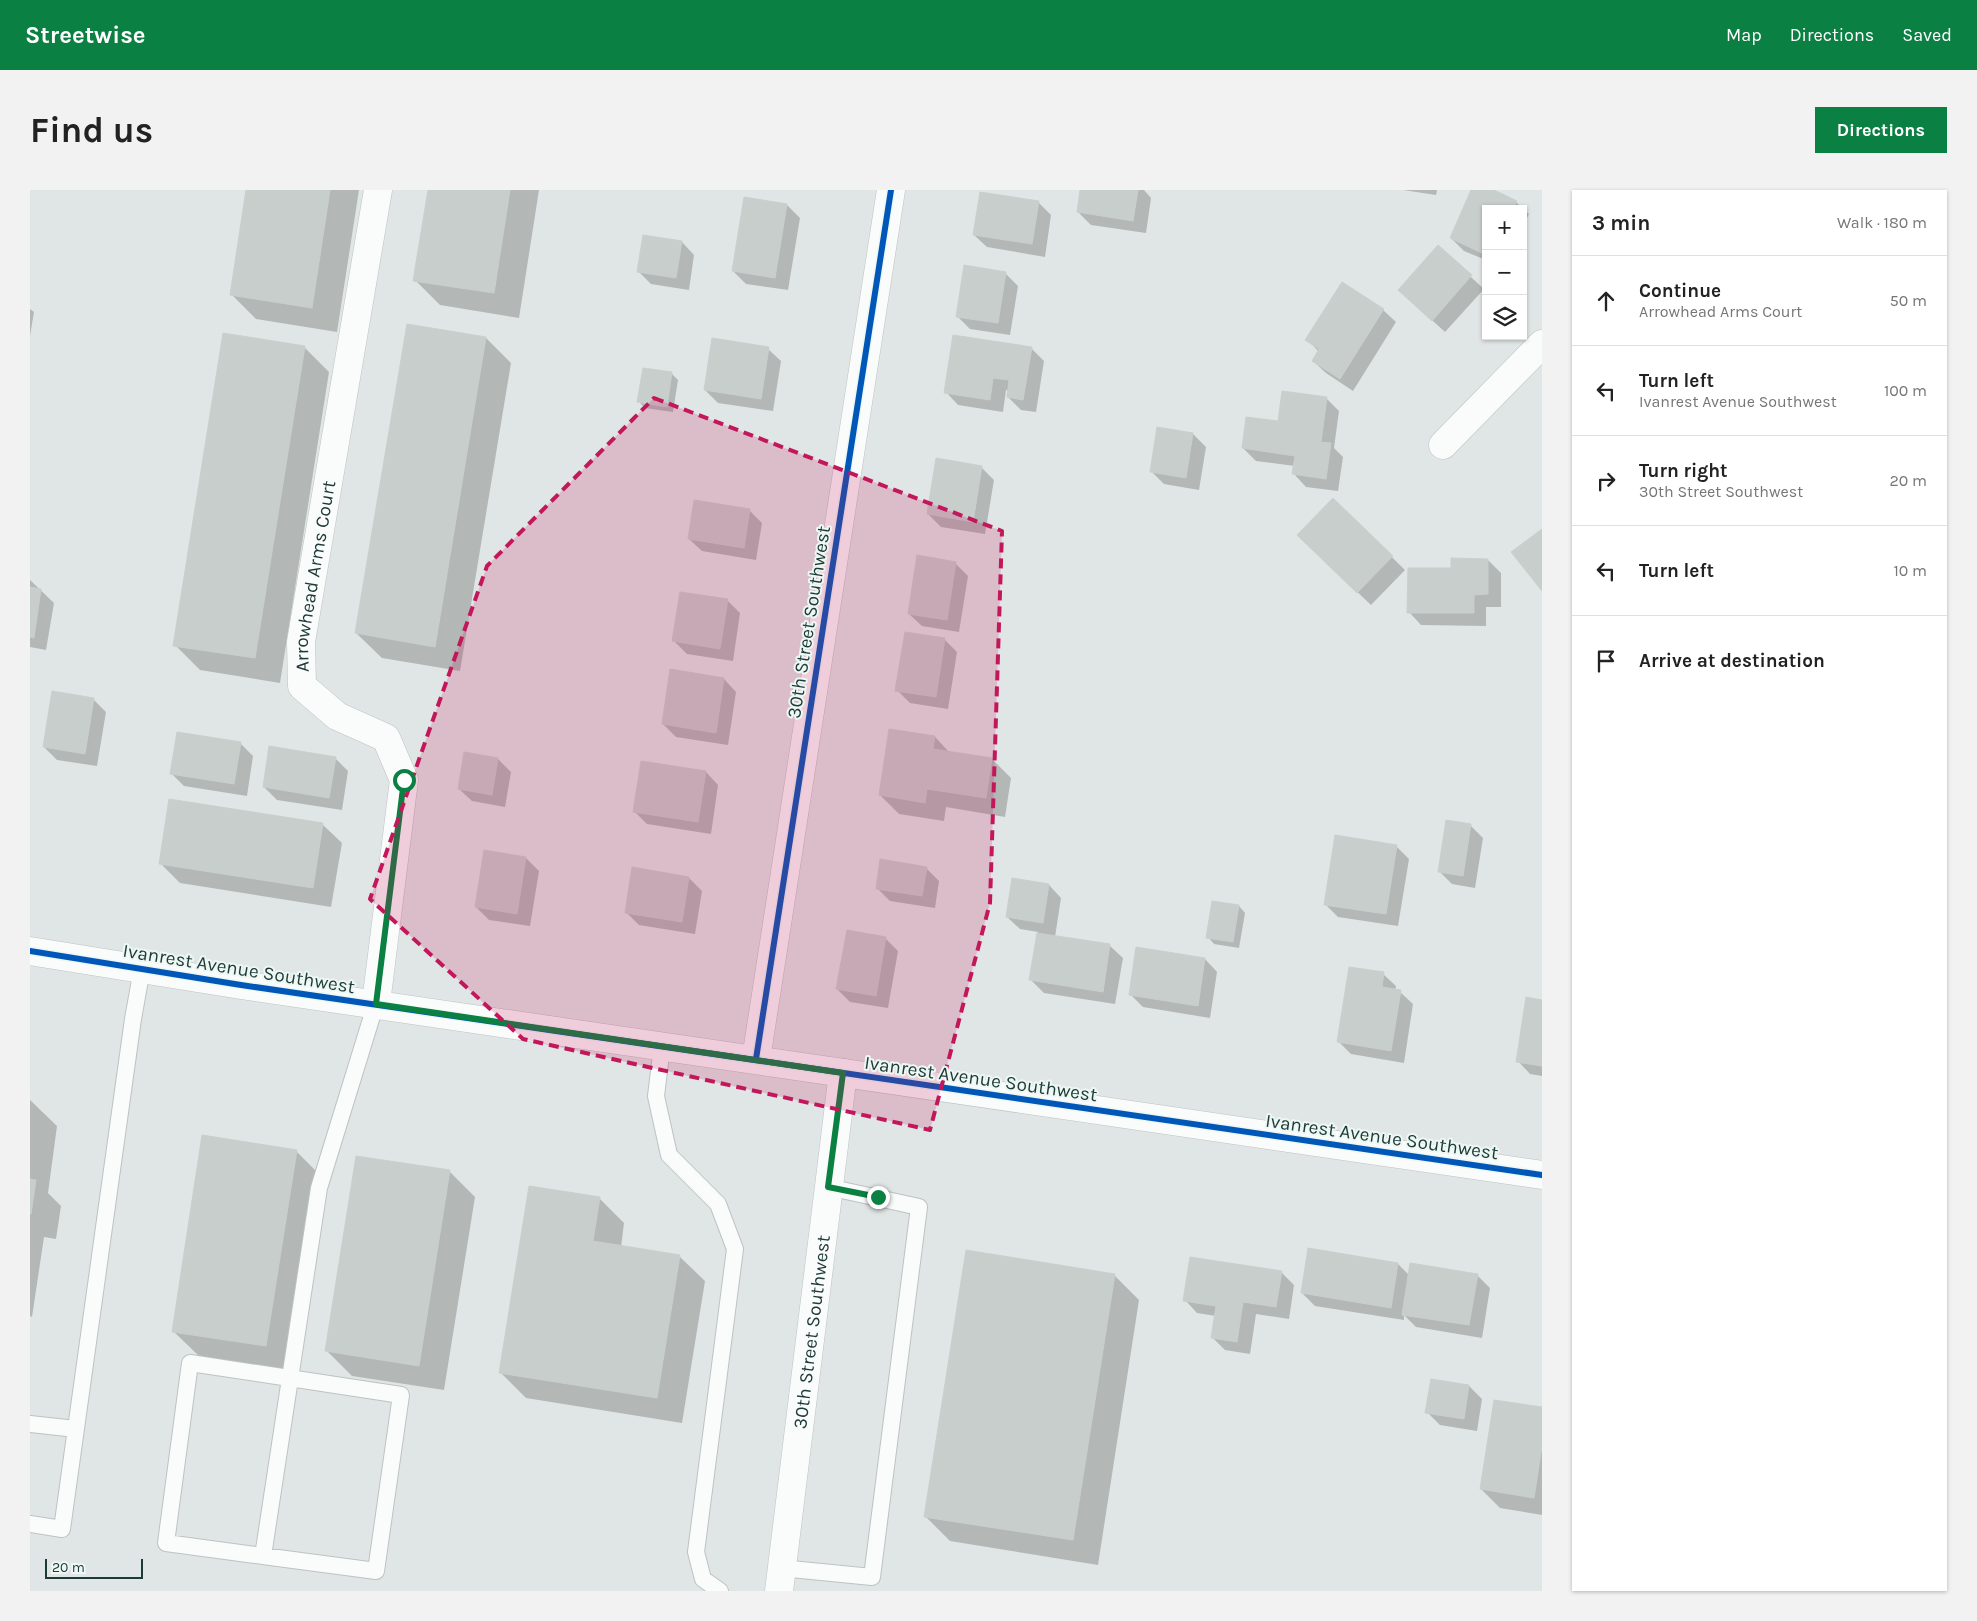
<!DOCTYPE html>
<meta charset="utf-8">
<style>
body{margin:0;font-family:Karla,sans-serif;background:#f2f2f2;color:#222}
.controls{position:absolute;right:15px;top:15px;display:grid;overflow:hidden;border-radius:0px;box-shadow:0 1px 4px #0004}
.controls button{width:45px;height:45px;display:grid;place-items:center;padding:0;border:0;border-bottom:1px solid #e0e0e0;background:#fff;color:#222;font:25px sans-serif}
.scale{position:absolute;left:15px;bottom:12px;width:98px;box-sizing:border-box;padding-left:5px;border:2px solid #1d3a36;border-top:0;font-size:14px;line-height:18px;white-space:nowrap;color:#1d3a36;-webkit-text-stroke:4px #edf7f3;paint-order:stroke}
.stop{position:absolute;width:15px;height:15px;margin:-11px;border:4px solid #0b8043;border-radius:50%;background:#fff}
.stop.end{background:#0b8043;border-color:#fff;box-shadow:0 1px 5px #0008}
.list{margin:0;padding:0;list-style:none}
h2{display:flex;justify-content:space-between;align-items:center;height:65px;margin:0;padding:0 20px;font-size:21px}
h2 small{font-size:16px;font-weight:400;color:#767676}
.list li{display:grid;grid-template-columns:32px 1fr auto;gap:15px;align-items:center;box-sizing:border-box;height:90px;padding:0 20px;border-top:1px solid #e0e0e0}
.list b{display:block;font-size:19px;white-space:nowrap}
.list p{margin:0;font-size:16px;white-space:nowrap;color:#767676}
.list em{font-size:16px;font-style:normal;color:#767676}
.icon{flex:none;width:28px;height:28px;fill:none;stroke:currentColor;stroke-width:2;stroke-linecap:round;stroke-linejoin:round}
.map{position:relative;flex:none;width:1512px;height:1401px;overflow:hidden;border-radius:0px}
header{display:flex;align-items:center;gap:30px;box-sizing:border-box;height:70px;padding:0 25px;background:#0b8043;color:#fff}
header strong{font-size:24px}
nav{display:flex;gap:28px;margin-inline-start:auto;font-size:18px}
.intro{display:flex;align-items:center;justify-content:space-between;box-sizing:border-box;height:120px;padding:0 30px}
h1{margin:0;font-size:35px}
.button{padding:12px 22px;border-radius:0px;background:#0b8043;color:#fff;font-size:18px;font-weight:700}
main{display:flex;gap:30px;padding:0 30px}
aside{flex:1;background:#fff;border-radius:0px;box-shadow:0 1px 4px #0004}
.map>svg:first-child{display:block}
.shadow{fill:#0003}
.building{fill:#c7cecb;stroke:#c8cfce}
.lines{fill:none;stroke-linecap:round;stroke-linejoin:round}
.service-casing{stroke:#bdc3c2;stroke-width:18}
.minor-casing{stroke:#bdc3c2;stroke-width:29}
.tertiary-casing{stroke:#bdc3c2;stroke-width:29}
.service{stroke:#fafbfb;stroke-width:16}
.minor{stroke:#fafbfb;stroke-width:28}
.tertiary{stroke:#fafbfb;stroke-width:28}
.cycleway-casing{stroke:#edf7f3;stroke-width:9}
.cycleway{stroke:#0057b8;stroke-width:6}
.route{stroke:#0b8043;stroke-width:6}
.marked{fill:#c2185b;fill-opacity:0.2;stroke:#c2185b;stroke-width:4;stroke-dasharray:10 6;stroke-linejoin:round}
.labels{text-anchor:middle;stroke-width:4;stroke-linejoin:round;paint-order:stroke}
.street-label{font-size:19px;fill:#1d3a36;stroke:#edf7f3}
</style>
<header>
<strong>Streetwise</strong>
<nav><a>Map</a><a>Directions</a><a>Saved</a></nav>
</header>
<div class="intro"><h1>Find us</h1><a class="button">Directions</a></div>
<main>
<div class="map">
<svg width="1512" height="1401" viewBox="0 0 1512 1401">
<rect width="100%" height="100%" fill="#e0e6e5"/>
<path class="shadow" d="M218,0h111l-22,142 -81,-13 -25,-25z
M399,0h110l-20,128 -79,-13 -25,-25z
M1051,0h63l7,8 -5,35 -55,-8 -13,-13z
M1373,0h34l-1,5z
M1443,0h18l25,12 7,7h-37v51l-22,-9 -13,-13z
M1008,12l13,13 -6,42 -58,-10 -13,-12z
M757,15l13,13 -12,72 -42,-6 -13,-13z
M1493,19l6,5 -6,12z
M652,52l12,13 -5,35 -38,-6 -13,-13z
M1408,57l46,42 -39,43 -46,-42z
M975,83l13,13 -8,49 -40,-6 -13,-13z
M0,119l4,3 -4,24z
M1353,120l13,12 -43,69 -27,-18 -13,-12 6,-9 -12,-13z
M378,135l78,13 25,25 -51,308 -78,-13 -26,-25z
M274,157l25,25 -49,311 -80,-13 -25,-25z
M1001,158l13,13 -8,51 -15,-2 -13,-13 1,-7h-3l-3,22 -45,-7 -12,-13z
M738,159l13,12 -8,50 -55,-8 -13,-13z
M642,184l6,6 -5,32 -28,-4 -6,-6z
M1296,208l13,13 -5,37 9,9 -5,34 -32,-4 -12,-13 1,-8 -39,-5 -13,-13 36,-25z
M1128,239l35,5 13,13 -7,43 -35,-6 -13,-13z
M951,277l13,13 -9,54 -44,-7 -13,-13z
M1303,309l72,71 -34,35 -60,-57z
M719,320l13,13 -6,37 -54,-9 -13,-12z
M1458,370l13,13v34h-15v19l-65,-1 -12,-13 43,-43z
M925,373l13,13 -9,56 -37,-6 -13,-12z
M0,390l24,23 -8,47 -16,-3z
M697,410l13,13 -7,48 -46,-7 -13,-13z
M914,449l13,13 -9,57 -38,-6 -13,-13z
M694,489l12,13 -8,53 -52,-8 -13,-13z
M63,509l13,13 -9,54 -40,-6 -13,-13z
M860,540l45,7 15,16 42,6 19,19 -6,39 -59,-10 -2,14 -45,-7 -19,-19z
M210,553l13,13 -6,40 -63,-10 -13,-13z
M305,568l13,13 -6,39 -65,-10 -13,-13z
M468,569l13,13 -6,35 -33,-6 -13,-12z
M676,582l12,13 -7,49 -64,-10 -13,-13z
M292,634l20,19 -11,64 -151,-24 -20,-20z
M1440,635l13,13 -8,50 -23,-4 -13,-13z
M1366,656l13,13 -11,67 -60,-9 -13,-13z
M496,668l13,13 -9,55 -41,-6 -13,-13z
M896,678l13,13 -4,27 -45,-7 -13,-13z
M659,688l13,13 -7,43 -56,-9 -13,-13z
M1019,695l12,13 -6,39 55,9 13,12 -8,46 -71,-11 -13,-13 7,-48 -18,-3 -13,-12z
M1209,716l6,7 -6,35 -25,-4 -6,-7z
M855,748l13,13 -10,57 -38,-6 -13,-13z
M1175,769l12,13 -7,46 -67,-11 -13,-13z
M1353,784l13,12 -1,5 5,1 13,12 -9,59 -53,-9 -12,-12z
M1512,811v75l-12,-2 -12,-13z
M0,910l27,26 -9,67 13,13 -5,33 -12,-2 -12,80 -2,-1z
M266,961l25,25 -30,195 -92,-15 -26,-25z
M327,967l93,15 25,25 -31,193 -92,-14 -25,-25z
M569,1008l25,25 -3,24 58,9 26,25 -23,142 -156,-25 -26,-26z
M1368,1074l12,12 67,-1 13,13 -8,50 -66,-11 -12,-12v5l-89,-14 -13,-13z
M1251,1082l13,13 -5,34 -33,-5 -6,40 -25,-4 -13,-13 4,-21 -19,-3 -12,-13z
M1084,1085l25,25 -41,265 -148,-24 -25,-25z
M1439,1196l13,13 -5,32 -37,-6 -13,-13z
M1512,1219v106l-42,-7 -19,-19z"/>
<path class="building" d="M216,0h84l-18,118 -82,-13z
M398,0h82l-16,103 -81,-12z
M1050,0h58l-5,31 -56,-9z
M1441,0h23l23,11 -4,8h-27v46l-36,-17z
M950,2l59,9 -7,43 -59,-9z
M714,7l43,7 -12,74 -43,-7z
M613,45l39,6 -6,37 -39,-6z
M1408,55l34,30 -40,46 -34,-31z
M934,75l42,7 -8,51 -42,-6z
M1312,92l42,27 -44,70 -28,-18 7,-12 -14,-9z
M377,134l79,13 -51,310 -80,-14z
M193,143l82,13 -50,312 -82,-12z
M923,145l79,12 -9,53 -16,-3 2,-17 -16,-2 -3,22 -46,-7z
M682,148l57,9 -8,52 -57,-9z
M613,178l29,4 -5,35 -30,-5z
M1252,201l45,6 -6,45 10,1 -5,36 -34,-5 3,-18 -53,-8 4,-31 32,4z
M1127,237l36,6 -7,45 -36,-6z
M906,268l46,8 -9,56 -46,-8z
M1303,308l60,58 -36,37 -60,-58z
M664,310l56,9 -6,39 -56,-9z
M1512,339v62l-31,-39z
M887,365l39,7 -9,58 -39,-6z
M1421,368l37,1v35l-14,1v18h-67l1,-45h43z
M0,397l11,2 -7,49 -4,-1z
M650,402l48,7 -8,50 -48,-8z
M875,442l40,6 -9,59 -41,-6z
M640,479l54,9 -8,55 -54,-9z
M22,501l42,7 -9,56 -42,-7z
M859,539l46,7 -2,13 59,9 -6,40 -59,-9 -2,14 -46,-8z
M147,542l64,10 -7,42 -64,-10z
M239,556l67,11 -7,41 -66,-11z
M434,562l34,6 -6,37 -34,-6z
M611,571l65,10 -8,51 -65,-10z
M139,609l154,24 -10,65 -154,-24z
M1416,630l25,4 -8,52 -25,-4z
M1305,645l62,10 -11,69 -62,-9z
M454,660l42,7 -9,57 -42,-7z
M850,669l47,8 -5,29 -46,-7z
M602,677l57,10 -7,45 -57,-9z
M982,688l37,6 -6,39 -37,-6z
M1182,711l27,4 -6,37 -27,-4z
M817,740l39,7 -10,59 -40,-7z
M1007,743l73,11 -7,48 -74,-12z
M1106,757l69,11 -7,48 -69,-11z
M1319,777l35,5 -2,15 19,3 -10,61 -54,-9z
M1496,807l16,3v66l-26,-4z
M172,945l95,15 -31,196 -94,-14z
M326,966l94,14 -31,196 -94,-15z
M0,989l6,1 -5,34h-1z
M499,996l71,11 -7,44 87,14 -23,143 -158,-25z
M1278,1058l90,15 -7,45 -90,-15z
M936,1060l149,24 -42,266 -149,-23z
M1160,1067l92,14 -6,36 -33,-5 -6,40 -26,-4 5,-32 -33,-5z
M1380,1073l68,11 -9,51 -67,-10z
M1401,1189l38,6 -5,34 -39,-6z
M1464,1210l48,7v39l-8,52 -54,-9z"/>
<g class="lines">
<defs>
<path id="service" d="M632,856l-6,50 13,59 49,49 17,45 -39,303 7,27 17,12
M0,1234l46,5
M0,1334l32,5 71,-510 9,-50
M233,1366l-97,-13 24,-180 211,32 -25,176 -113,-15 56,-368 57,-185
M751,1378l91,9 47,-370 -91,-20"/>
<g id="minor">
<path d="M1413,255l99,-101"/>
<path id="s1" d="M346,813l28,-223 -18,-42 -49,-22 -35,-30 -1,-44 77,-452"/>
<path d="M726,869l135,-869"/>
<path id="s2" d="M749,1401l64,-518"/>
</g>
<path id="tertiary" d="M0,761l211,34 1301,190"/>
</defs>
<use href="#service" class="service-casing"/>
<use href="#minor" class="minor-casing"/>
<use href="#tertiary" class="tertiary-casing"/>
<use href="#service" class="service"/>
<use href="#minor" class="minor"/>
<use href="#tertiary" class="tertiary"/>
<defs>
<path id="cycleway" d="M0,761l211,34 1301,190
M726,869l135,-869"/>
</defs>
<use href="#cycleway" class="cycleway-casing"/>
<use href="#cycleway" class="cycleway"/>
</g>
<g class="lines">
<path class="route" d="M374,590l-28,224 467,69 -15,114 50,10"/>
</g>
<path class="marked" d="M624,208l348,133 -12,372 -60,227 -407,-91 -153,-140 117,-333z"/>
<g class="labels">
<g class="street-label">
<text dy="7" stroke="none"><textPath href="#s1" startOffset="481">Arrowhead Arms Court</textPath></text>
<text transform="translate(778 432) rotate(-81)" y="7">30th Street Southwest</text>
<text transform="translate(209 778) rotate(9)" y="7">Ivanrest Avenue Southwest</text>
<text transform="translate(951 888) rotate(8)" y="7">Ivanrest Avenue Southwest</text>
<text transform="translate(1352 946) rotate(8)" y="7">Ivanrest Avenue Southwest</text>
<text dy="7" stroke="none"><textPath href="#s2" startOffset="261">30th Street Southwest</textPath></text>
</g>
</g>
</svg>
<div class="controls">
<button>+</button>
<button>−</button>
<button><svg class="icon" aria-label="layers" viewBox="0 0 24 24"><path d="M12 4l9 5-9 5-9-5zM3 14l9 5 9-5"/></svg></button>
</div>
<div class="scale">20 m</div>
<div class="stop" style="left:374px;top:590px"></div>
<div class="stop end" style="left:848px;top:1007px"></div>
</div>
<aside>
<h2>3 min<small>Walk · 180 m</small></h2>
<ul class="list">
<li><svg class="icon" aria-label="ahead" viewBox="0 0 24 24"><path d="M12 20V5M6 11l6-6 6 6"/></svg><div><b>Continue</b><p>Arrowhead Arms Court</p></div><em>50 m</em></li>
<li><svg class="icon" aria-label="left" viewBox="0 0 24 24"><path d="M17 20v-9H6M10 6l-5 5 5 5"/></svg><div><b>Turn left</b><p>Ivanrest Avenue Southwest</p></div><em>100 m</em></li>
<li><svg class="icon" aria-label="right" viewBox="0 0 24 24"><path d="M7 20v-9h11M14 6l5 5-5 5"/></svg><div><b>Turn right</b><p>30th Street Southwest</p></div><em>20 m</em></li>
<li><svg class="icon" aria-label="left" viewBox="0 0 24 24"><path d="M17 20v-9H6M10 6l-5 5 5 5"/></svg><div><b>Turn left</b></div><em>10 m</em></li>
<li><svg class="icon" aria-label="arrive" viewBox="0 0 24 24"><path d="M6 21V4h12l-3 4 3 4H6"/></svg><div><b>Arrive at destination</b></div></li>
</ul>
</aside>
</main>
